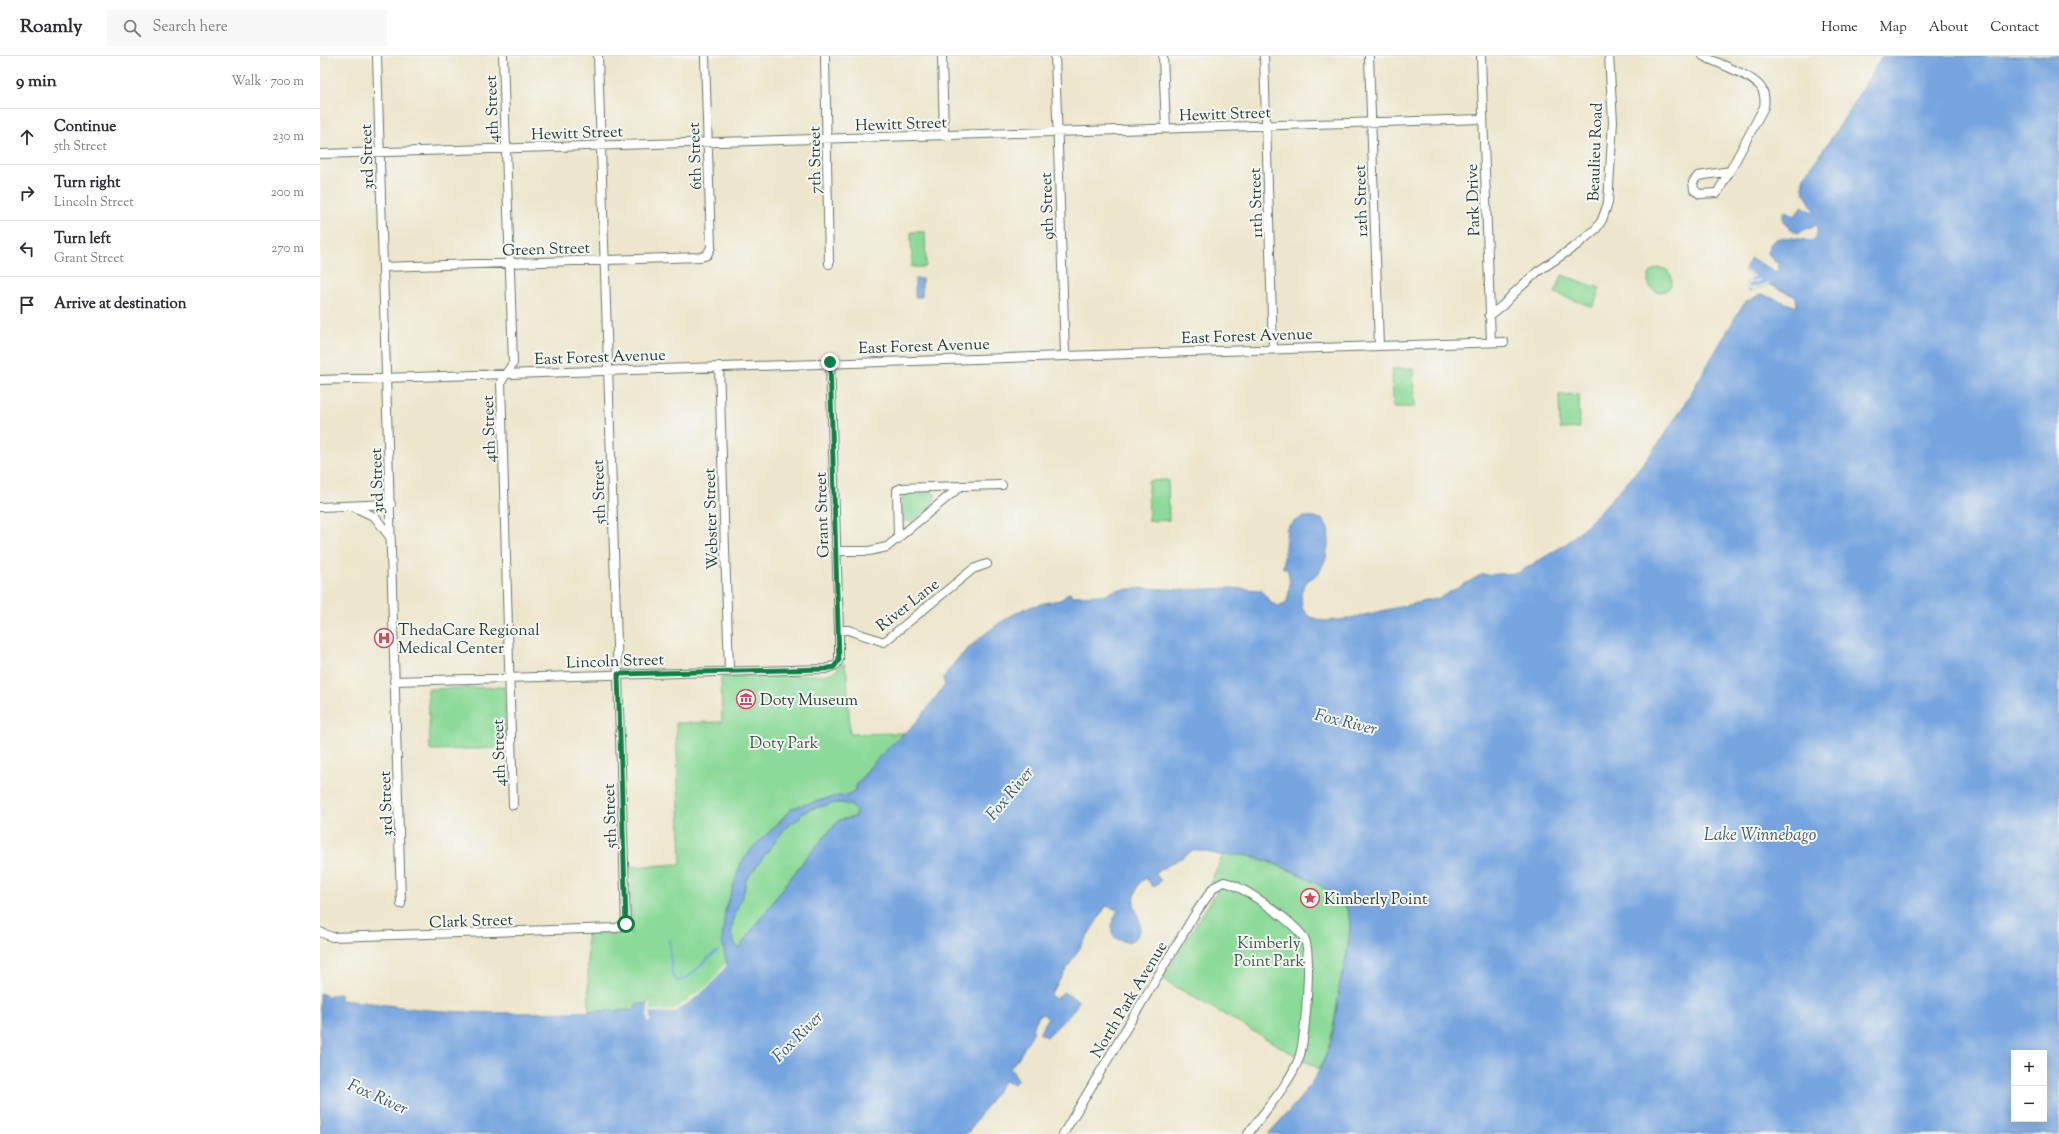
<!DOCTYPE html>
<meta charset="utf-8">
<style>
body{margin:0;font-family:"Sorts Mill Goudy",serif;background:#f7f7f7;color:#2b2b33}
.controls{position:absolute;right:12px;bottom:12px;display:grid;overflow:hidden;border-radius:0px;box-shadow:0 2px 10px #0003}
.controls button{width:36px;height:36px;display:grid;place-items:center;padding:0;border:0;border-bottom:1px solid #e1e1e2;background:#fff;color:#2b2b33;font:20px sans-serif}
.stop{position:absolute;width:12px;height:12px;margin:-9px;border:3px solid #0b8043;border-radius:50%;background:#fff}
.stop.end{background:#0b8043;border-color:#fff;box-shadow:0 1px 4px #0008}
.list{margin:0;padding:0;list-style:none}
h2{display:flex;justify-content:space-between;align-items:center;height:52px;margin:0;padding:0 16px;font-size:17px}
h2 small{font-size:13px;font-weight:400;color:#7c7c81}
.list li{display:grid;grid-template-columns:26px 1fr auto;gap:12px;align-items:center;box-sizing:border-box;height:56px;padding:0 16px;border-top:1px solid #e1e1e2}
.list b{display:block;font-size:15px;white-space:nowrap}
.list p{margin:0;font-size:13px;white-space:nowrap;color:#7c7c81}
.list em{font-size:13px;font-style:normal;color:#7c7c81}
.icon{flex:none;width:22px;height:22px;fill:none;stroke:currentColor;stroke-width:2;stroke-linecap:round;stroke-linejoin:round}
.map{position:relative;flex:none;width:1739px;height:1078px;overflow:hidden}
header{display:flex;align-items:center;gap:24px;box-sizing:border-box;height:56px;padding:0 20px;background:#fff;border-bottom:1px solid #e1e1e2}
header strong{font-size:19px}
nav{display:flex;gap:22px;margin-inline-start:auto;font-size:14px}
.search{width:280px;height:36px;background:#f7f7f7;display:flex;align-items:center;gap:10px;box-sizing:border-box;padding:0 14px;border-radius:0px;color:#7c7c81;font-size:15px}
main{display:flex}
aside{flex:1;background:#fff}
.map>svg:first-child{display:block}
.green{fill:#8cda99;stroke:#568c66}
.water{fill:#76a4df;stroke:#4a708a;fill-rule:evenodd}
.pier{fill:#ede6cc}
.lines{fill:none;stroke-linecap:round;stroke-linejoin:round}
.stream{stroke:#76a4df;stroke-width:2}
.minor-casing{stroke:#677869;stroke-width:10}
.minor{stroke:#fff;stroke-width:8}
.route{stroke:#0b8043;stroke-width:5}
.labels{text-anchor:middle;stroke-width:4;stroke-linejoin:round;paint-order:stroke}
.street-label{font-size:16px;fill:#1f3d34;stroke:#f6f6f2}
.poi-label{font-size:16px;fill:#1f3d34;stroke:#f6f6f2;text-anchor:start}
.park-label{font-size:16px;fill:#355c48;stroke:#f6f6f2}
.water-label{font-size:17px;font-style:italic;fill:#395c67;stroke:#f6f6f2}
</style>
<header>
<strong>Roamly</strong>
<div class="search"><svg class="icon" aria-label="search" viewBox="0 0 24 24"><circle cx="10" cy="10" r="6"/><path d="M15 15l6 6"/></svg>Search here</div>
<nav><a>Home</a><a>Map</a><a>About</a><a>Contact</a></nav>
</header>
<main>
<aside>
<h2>9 min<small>Walk · 700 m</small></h2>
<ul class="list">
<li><svg class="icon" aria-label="ahead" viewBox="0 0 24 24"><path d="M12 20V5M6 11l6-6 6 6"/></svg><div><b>Continue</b><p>5th Street</p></div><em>230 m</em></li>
<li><svg class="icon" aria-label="right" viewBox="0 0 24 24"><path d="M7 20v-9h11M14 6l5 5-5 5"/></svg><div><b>Turn right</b><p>Lincoln Street</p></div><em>200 m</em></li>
<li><svg class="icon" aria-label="left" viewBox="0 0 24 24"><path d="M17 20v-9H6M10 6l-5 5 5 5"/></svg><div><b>Turn left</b><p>Grant Street</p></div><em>270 m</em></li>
<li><svg class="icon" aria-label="arrive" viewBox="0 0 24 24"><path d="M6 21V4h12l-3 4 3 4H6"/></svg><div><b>Arrive at destination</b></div></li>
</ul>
</aside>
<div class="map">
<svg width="1739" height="1078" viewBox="0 0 1739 1078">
<rect width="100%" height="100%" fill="#f6f6f2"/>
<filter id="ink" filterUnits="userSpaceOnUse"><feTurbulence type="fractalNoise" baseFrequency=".025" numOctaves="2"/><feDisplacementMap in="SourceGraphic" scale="8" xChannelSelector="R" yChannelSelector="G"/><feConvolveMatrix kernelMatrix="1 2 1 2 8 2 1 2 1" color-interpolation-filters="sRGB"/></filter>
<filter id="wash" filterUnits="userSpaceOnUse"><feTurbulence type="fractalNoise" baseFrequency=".012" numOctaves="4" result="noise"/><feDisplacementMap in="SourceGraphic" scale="16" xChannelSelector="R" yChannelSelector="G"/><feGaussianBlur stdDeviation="0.9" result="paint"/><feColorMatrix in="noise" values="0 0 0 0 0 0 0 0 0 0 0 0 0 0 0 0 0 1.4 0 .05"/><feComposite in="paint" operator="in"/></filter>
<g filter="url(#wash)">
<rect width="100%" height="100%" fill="#ede6cc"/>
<path class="green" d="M591,176h14l1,35h-14z
M1328 224a12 12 0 1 1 24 0a12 12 0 1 1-24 0Z
M1242,219l38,13 -7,19 -38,-14z
M1093,312l2,39h-22l-1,-38z
M1259,338l1,34 -20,1 -1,-34z
M848,424l1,40 -20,1 -1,-40z
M610,435l5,3 -1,9 -23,19 -8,-2 -1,-18 1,-6 6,-4z
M524,607l3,11 3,60 54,-1 -31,30 -17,23v4l-9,5 -14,2 -44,14 -48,52 -14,102 -15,19 -39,29 -25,-2v-7h-12v6l-47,1 -2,-77 45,-1 -2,-66 51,-3 -5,-141 46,-1 -1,-45 103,-2 11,-4z
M184,631l2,61 -76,2 -2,-61z
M515,747c8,0 16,0 21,8l-1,6 -16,3 -38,44 -62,84 -3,-2 -5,-13 2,-14 11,-28 2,-11 40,-53 14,-9v-4l11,-5z
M919,798c26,5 102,32 110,60 5,18 -6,58 -11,78l1,2 -10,55 -10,20 -157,-90 55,-88 -6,-9 12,-27z"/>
<path class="water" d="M1562,0h177v1078h-791c23,-25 50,-52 60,-85 6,-17 8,-37 11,-55l-1,-2c5,-21 17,-65 9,-83 -8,-19 -68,-45 -88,-51 -14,-5 -26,-2 -40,-3 -9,-2 -16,-5 -26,-4l-38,22 6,8 -8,6 -7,-9c-2,2 -6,4 -7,6 -2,3 -5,15 -5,18 1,13 16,30 -4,39 -6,2 -12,-1 -17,-5l-2,-11 7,-15 -12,-4 -55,88 1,3 4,2 7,-7 16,9 -6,10 -26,26 -8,-4 9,-14 -5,-5h-3l-8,15 2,2 -15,26 -9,11 8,11 -5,6 -9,-4 -37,53h-647v-141l10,4 1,-2 9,-1v6c36,2 70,10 106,11 63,4 126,1 189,-1l1,-6h12v7l25,2 39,-29 15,-19 -5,-24 3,-30 16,-48 14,-18 18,-16 19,-21 41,-11 14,-2 9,-5v-4l17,-23 19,-19 24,-21 29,-38 -2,-6c12,-24 59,-62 84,-71 11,-4 22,-6 33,-8l5,-3 2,-3 3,-1 3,3 32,-1 11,-5 29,-2 40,2 44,-2 32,2 10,13 8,3 7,-2c4,-13 5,-23 1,-36h-4l4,-41c13,-11 21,-13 37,-7l4,8 1,13 -3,17 -7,15 -13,9 -5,11 1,15 6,8 16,5 22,-2 93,-21 42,-23 37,-2 48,-29 25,-23 39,-42 26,-32 25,-37 58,-99 6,-8 14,-8h5l33,12 -1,-10 -26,-12 -22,6 -2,-7 5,-9 -7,-4 7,-13 25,14 2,-1 1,-9 -3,1 -9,-11c6,-23 29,-12 46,-11l3,-4 2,-10 -2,-2 -19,8c-10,-8 -19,-9 -12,-23l10,6 7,-10 10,6 2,-1c-5,-13 -15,-19 -10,-34l35,-50zM515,747c8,0 16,0 21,8l-1,6 -16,3 -38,44 -62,84 -3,-2 -5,-13 2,-14 11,-28 2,-11 40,-53 14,-9 1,-4 10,-5zM1694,997h30v66h-30z
M595,223h7v18h-7z"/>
<path class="pier" d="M1425,214l11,7 -4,1 -2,4 10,-3 1,2 -13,3 1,4 19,-5 2,2 -22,6 -2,-7 5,-9 -7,-4z
M405,908l2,1 -15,19 -21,17 -18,12 -23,-1v10h-3l1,-20 2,2v6l22,1 39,-28z"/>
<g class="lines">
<path class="stream" d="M349,882l3,36 4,7c14,1 29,-24 42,-30"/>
</g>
</g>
<g filter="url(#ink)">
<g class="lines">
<defs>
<path id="minor" d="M57,0l24,848
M183,0l10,307 -12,19 12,423
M505,0l4,208
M622,0l2,80
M735,0l10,298
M843,0l3,73
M944,0l9,293
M1049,0l10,290
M1161,0l10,286
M1383,0c14,7 52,20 59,33 3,6 3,12 2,18l-34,64
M0,98l1163,-35
M1410,115l-13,22 -17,1 -6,-4 -1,-8 5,-6z
M63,211l318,-10 6,-2 4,-8 -6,-191
M1169,260l14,-11 11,-12 23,-21 40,-27 19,-16 6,-9 6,-17 5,-81 -4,-66
M399,310l10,304
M0,324l1184,-38
M0,451l71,-3
M34,451l21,10 15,20
M578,483l-1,-49 5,-2 59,-2
M516,495h33l18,-4 74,-61 41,-1
M519,574h9l36,12 89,-73 14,-5
M74,625l431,-12 11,-4 3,-5v-30l-9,-268
M0,876l12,5 284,-9 10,-4 -28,-868
M743,1078l132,-220 19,-27 10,-5c18,3 73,42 81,58 7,16 0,101 -6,118 -8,24 -36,55 -51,76"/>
</defs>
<use href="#minor" class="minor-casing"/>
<use href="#minor" class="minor"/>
</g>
</g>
<g class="lines" filter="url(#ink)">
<path class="route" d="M306,868l-8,-250 207,-5 9,-2 5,-7 -9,-298"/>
</g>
<defs>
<symbol id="hospital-ring" viewBox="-11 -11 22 22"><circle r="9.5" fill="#f6f6f2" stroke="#d1495b" stroke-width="1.5"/><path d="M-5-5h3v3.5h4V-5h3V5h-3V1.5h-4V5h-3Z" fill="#d1495b"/></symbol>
<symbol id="museum-ring" viewBox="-11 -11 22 22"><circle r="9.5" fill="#f6f6f2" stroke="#d1495b" stroke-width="1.5"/><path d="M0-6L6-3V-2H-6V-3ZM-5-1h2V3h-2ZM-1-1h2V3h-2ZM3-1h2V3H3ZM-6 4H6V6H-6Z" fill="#d1495b"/></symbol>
<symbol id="sight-ring" viewBox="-11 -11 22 22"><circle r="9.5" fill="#f6f6f2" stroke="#d1495b" stroke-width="1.5"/><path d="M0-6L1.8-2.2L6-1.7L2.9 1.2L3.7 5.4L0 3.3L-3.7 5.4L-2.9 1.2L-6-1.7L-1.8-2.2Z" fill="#d1495b"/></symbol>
</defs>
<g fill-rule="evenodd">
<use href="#hospital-ring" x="53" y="571" width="22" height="22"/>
<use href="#museum-ring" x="415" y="632" width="22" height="22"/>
<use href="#sight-ring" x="979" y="831" width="22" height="22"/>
</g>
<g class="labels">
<g class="street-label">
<text transform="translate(171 53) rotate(-92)" y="6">4th Street</text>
<text transform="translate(905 57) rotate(-2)" y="6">Hewitt Street</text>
<text transform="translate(581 67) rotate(-2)" y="6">Hewitt Street</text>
<text transform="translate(257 76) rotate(-2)" y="6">Hewitt Street</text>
<text transform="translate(1274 96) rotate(-88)" y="6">Beaulieu Road</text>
<text transform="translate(374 100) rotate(-92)" y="6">6th Street</text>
<text transform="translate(46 101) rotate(-92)" y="6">3rd Street</text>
<text transform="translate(494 104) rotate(-91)" y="6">7th Street</text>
<text transform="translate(1152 144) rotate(-92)" y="6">Park Drive</text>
<text transform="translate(1040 145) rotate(-92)" y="6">12th Street</text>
<text transform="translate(935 147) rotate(-92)" y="6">11th Street</text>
<text transform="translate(726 150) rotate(-92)" y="6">9th Street</text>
<text transform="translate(226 192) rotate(-2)" y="6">Green Street</text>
<text transform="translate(927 279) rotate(-2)" y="6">East Forest Avenue</text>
<text transform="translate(604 289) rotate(-2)" y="6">East Forest Avenue</text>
<text transform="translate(280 300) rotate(-2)" y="6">East Forest Avenue</text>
<text transform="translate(168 373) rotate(-92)" y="6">4th Street</text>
<text transform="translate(56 425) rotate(-92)" y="6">3rd Street</text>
<text transform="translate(278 436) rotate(-92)" y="6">5th Street</text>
<text transform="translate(501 459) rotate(-92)" y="6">Grant Street</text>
<text transform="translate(390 463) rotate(-92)" y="6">Webster Street</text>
<text transform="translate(587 548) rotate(-38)" y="6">River Lane</text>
<text transform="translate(295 604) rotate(-2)" y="6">Lincoln Street</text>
<text transform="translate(178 697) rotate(-92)" y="6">4th Street</text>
<text transform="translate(65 748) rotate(-92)" y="6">3rd Street</text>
<text transform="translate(289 760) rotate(-92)" y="6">5th Street</text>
<text transform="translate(151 864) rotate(-2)" y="6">Clark Street</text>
<text transform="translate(808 943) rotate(-59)" y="6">North Park Avenue</text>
</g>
<g class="poi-label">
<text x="78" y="579">ThedaCare Regional<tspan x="78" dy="18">Medical Center</tspan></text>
<text x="440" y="649">Doty Museum</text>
<text x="1004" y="848">Kimberly Point</text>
</g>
<g class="park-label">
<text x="464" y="692">Doty Park</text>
<text x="949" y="892">Kimberly<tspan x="949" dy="18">Point Park</tspan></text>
</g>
<g class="water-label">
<text transform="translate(1026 665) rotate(14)" y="6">Fox River</text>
<text transform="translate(689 737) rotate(-50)" y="6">Fox River</text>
<text x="1440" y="784">Lake Winnebago</text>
<text transform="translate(477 980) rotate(-45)" y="6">Fox River</text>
<text transform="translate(58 1040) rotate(24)" y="6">Fox River</text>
</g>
</g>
</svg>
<div class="controls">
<button>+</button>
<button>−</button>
</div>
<div class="stop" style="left:306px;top:868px"></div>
<div class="stop end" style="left:510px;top:306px"></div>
</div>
</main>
